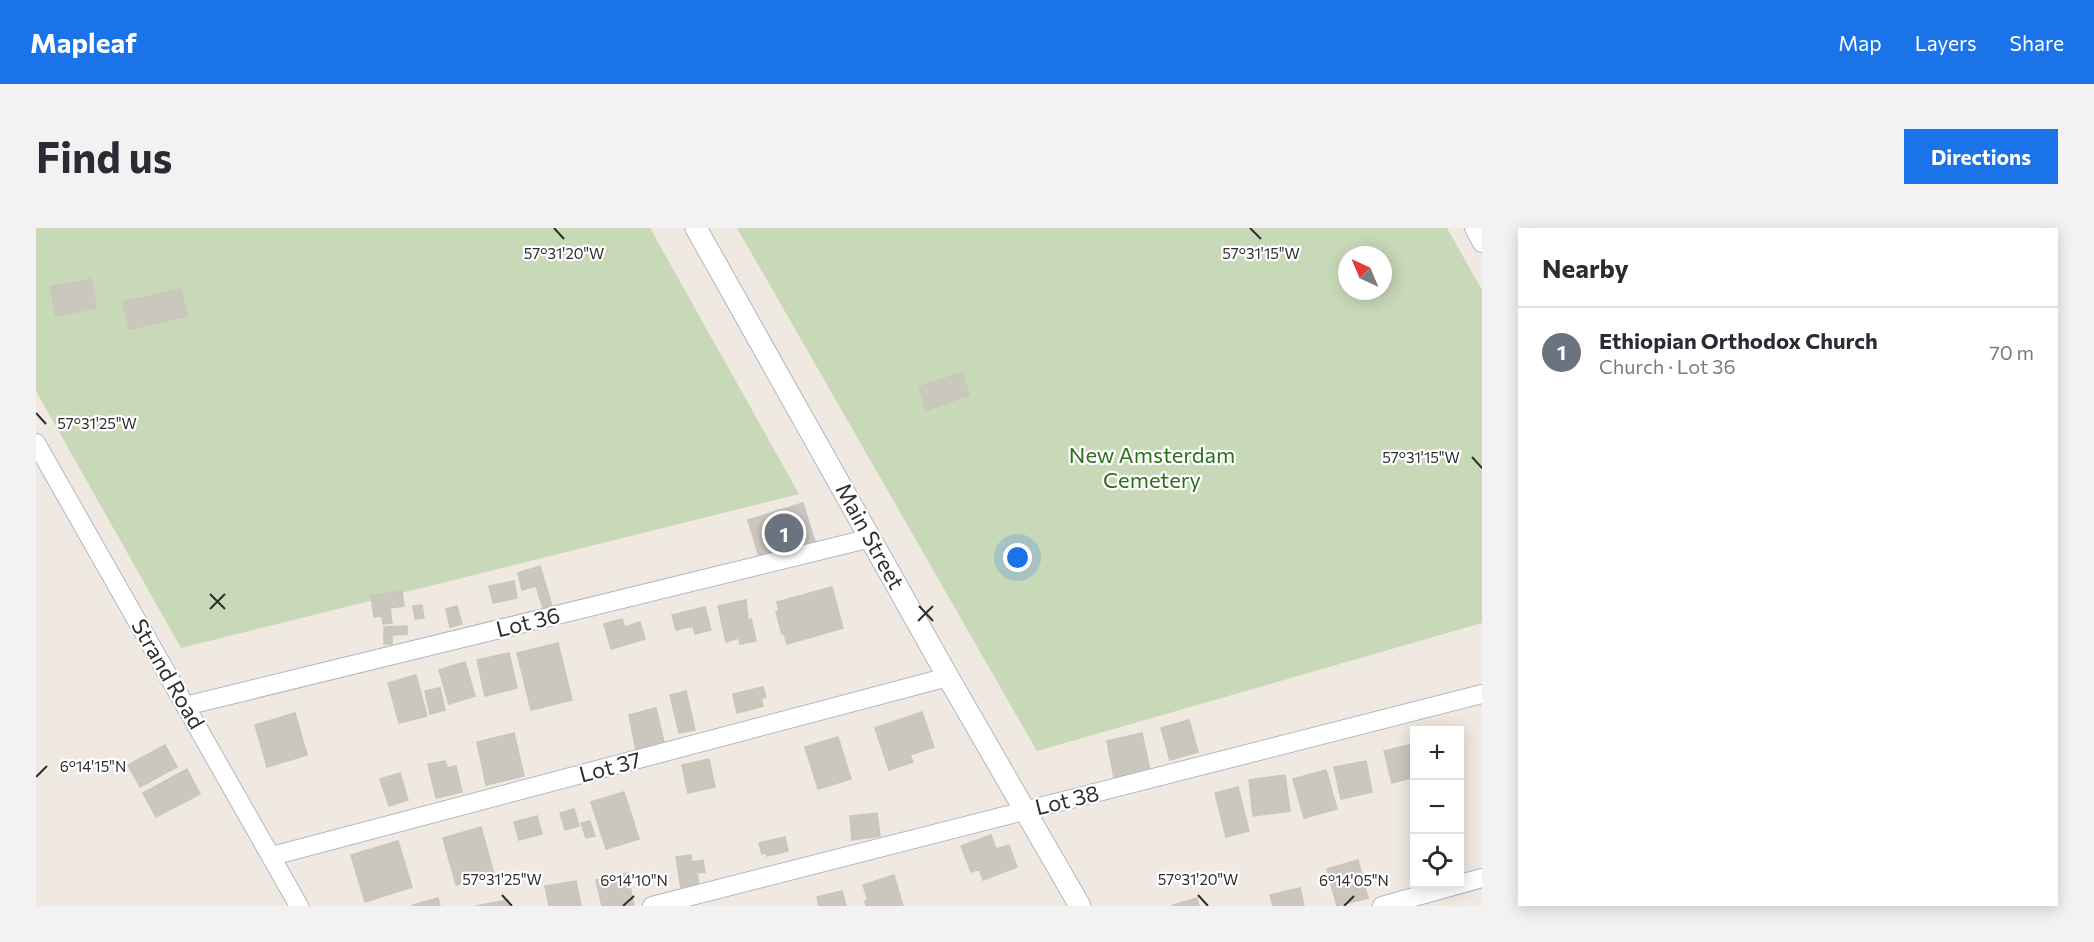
<!DOCTYPE html>
<meta charset="utf-8">
<style>
body{margin:0;font-family:Commissioner,sans-serif;background:#f2f2f3;color:#2b2b33}
.controls{position:absolute;right:18px;bottom:18px;display:grid;overflow:hidden;border-radius:0px;box-shadow:0 3px 15px #0003}
.controls button{width:54px;height:54px;display:grid;place-items:center;padding:0;border:0;border-bottom:2px solid #e1e1e2;background:#fff;color:#2b2b33;font:30px sans-serif}
.compass{position:absolute;left:1302px;top:18px;width:54px;height:54px;border-radius:50%;background:#fff;box-shadow:0 3px 15px #0003;rotate:316deg}
.you{position:absolute;left:982px;top:330px;width:21px;height:21px;margin:-15px;border:4px solid #fff;border-radius:50%;background:#1a73e8;box-shadow:0 0 0 9px #1a73e833}
.badge{display:grid;place-items:center;width:39px;height:39px;border-radius:50%;background:#1a73e8;color:#fff;font-size:20px;font-weight:700}
.pin{position:absolute;translate:-50% -50%;border:3px solid #fff;box-shadow:0 2px 6px #0006}
.list{margin:0;padding:0;list-style:none}
h2{display:flex;justify-content:space-between;align-items:center;height:78px;margin:0;padding:0 24px;font-size:26px}
h2 small{font-size:20px;font-weight:400;color:#7c7c81}
.list li{display:grid;grid-template-columns:39px 1fr auto;gap:18px;align-items:center;box-sizing:border-box;height:90px;padding:0 24px;border-top:2px solid #e1e1e2}
.list b{display:block;font-size:22px;white-space:nowrap}
.list p{margin:0;font-size:20px;white-space:nowrap;color:#7c7c81}
.list em{font-size:20px;font-style:normal;color:#7c7c81}
.icon{flex:none;width:33px;height:33px;fill:none;stroke:currentColor;stroke-width:2;stroke-linecap:round;stroke-linejoin:round}
.map{position:relative;flex:none;width:1446px;height:678px;overflow:hidden;border-radius:0px}
header{display:flex;align-items:center;gap:36px;box-sizing:border-box;height:84px;padding:0 30px;background:#1a73e8;color:#fff}
header strong{font-size:28px}
nav{display:flex;gap:33px;margin-inline-start:auto;font-size:21px}
.intro{display:flex;align-items:center;justify-content:space-between;box-sizing:border-box;height:144px;padding:0 36px}
h1{margin:0;font-size:42px}
.button{padding:15px 27px;border-radius:0px;background:#1a73e8;color:#fff;font-size:21px;font-weight:700}
main{display:flex;gap:36px;padding:0 36px}
aside{flex:1;background:#fff;border-radius:0px;box-shadow:0 3px 15px #0003}
.map>svg:first-child{display:block}
.cemetery{fill:#c8d9b8;fill-rule:evenodd}
.building{fill:#cbc7bf;stroke:#cbc5ba;stroke-width:1.5}
.lines{fill:none;stroke-linecap:round;stroke-linejoin:round}
.minor-casing{stroke:#b4b7c1;stroke-width:20}
.tertiary-casing{stroke:#b4b7c1;stroke-width:23}
.minor{stroke:#fff;stroke-width:18}
.tertiary{stroke:#fff;stroke-width:21}
.ticks{fill:none;stroke:#2e2e2e;stroke-width:2}
.labels{text-anchor:middle;stroke-width:4.5;stroke-linejoin:round;paint-order:stroke}
.park-label{font-size:22px;fill:#2c6e1b;stroke:#fff}
.street-label{font-size:22px;fill:#2e2e2e;stroke:#fff}
.ticks-label{font-size:15px;text-anchor:middle;fill:#2e2e2e;stroke:#fff;stroke-width:4.5;stroke-linejoin:round;paint-order:stroke}
</style>
<header>
<strong>Mapleaf</strong>
<nav><a>Map</a><a>Layers</a><a>Share</a></nav>
</header>
<div class="intro"><h1>Find us</h1><a class="button">Directions</a></div>
<main>
<div class="map">
<svg width="1446" height="678" viewBox="0 0 1446 678">
<rect width="100%" height="100%" fill="#efe9e1"/>
<path class="cemetery" d="M0,0h614l149,266 -618,154 -145,-257z
M701,0h710l35,62v333l-445,128zM1311,27h36v36h-36z"/>
<path class="building" d="M55,51l5,29 -40,8 -6,-29z
M145,61l6,27 -58,13 -6,-27z
M926,145l7,22 -43,15 -7,-23z
M767,275l12,39 -55,18 -12,-40z
M504,338l12,40 -9,2 -7,-22 -14,4 -4,-17z
M478,353l3,17 -24,5 -4,-17z
M796,359l11,41 -56,16 -3,-10h-2l-6,-22 3,-1 -2,-9z
M366,363l2,15 -14,2 2,15 -9,1 -1,-8 -8,1 -3,-21z
M710,372l2,20 3,-1 5,22 -16,3 -1,-6 -13,4 -8,-36z
M386,377l2,13 -9,1 -2,-13z
M421,378l5,18 -12,3 -4,-18z
M669,379l6,23 -16,4 -2,-8 -17,4 -4,-15z
M586,391l3,8 15,-5 5,17 -34,10 -7,-25z
M371,398v8l-15,1v9h-8v-17z
M522,415l14,57 -41,10 -14,-57z
M473,425l8,35 -32,8 -8,-36z
M429,434l10,34 -26,8 -10,-34z
M380,447l11,41 -28,7 -11,-40z
M727,459l3,10 -5,2 2,7 -26,7 -4,-19z
M404,460l5,22 -15,4 -5,-23z
M650,463l9,39 -16,3 -9,-38z
M620,480l8,35 -28,7 -7,-35z
M886,484l12,35 -24,8 3,7 -24,8 -14,-42z
M259,485l12,42 -40,12 -12,-42z
M1153,492l9,32 -28,8 -9,-32z
M478,505l10,43 -38,9 -9,-43z
M1106,505l9,42 -36,8 -8,-42z
M802,509l13,42 -33,10 -13,-42z
M1377,516l1,33 -22,6 -8,-32z
M129,517l12,22 -37,20 -12,-22z
M673,531l6,28 -27,6 -6,-28z
M409,533l2,7 9,-2 6,26 -26,6 -8,-34z
M1330,533l6,31 -31,7 -7,-32z
M151,541l13,25 -44,23 -13,-24z
M1290,542l11,39 -33,9 -11,-39z
M364,545l8,27 -19,6 -9,-27z
M1249,547l5,36 -37,5 -4,-36z
M1202,559l11,44 -23,6 -11,-44z
M588,564l15,47 -33,10 -15,-47z
M538,581l5,17 -14,4 -5,-17z
M841,585l3,23 -28,4 -2,-24z
M501,588l5,18 -23,6 -5,-18z
M554,593l5,15 -9,2 -5,-15z
M445,599l13,47 -38,11 -13,-47z
M955,607l5,14 13,-4 8,22 -34,13 -4,-11 -8,3 -10,-26z
M749,609l3,14 -21,5 -1,-3 -4,1 -3,-11z
M362,613l14,46 -47,15 -14,-47z
M655,627l1,7 11,-2 2,12 -8,1 2,12 -18,3 -5,-31z
M1322,632l10,38 -31,8 -10,-37z
M591,645l7,33h-32l-6,-26z
M858,647l9,31h-37l-1,-5h3l-5,-16z
M540,653l5,25h-32l-4,-20z
M1264,660l4,18h-31l-3,-11z
M806,663l4,15h-27l-2,-9z
M402,670l2,8h-27v-1z
M1161,670l2,8h-25l-1,-1z
M472,672l1,6h-33z"/>
<g class="lines">
<defs>
<path id="minor" d="M1438,0l8,15
M0,215l263,463
M149,478l686,-168
M236,628l676,-179
M616,678l830,-212
M1346,678l100,-28"/>
<path id="tertiary" d="M660,0l252,449 132,229"/>
</defs>
<use href="#minor" class="minor-casing"/>
<use href="#tertiary" class="tertiary-casing"/>
<use href="#minor" class="minor"/>
<use href="#tertiary" class="tertiary"/>
</g>
<path class="ticks" d="M518,0l10,11M1214,0l11,11M0,185l10,11M1436,229l10,11M174,366l15,15M883,378l14,15M174,381l15,-15M882,393l15,-15M0,549l11,-11M466,667l10,11M1162,667l10,11M587,678l11,-10M1308,678l10,-10"/>
<g class="labels">
<g class="park-label">
<text x="1116" y="235">New Amsterdam<tspan x="1116" dy="25">Cemetery</tspan></text>
</g>
<g class="street-label">
<text transform="translate(834 308) rotate(61)" y="8">Main Street</text>
<text transform="translate(492 394) rotate(-14)" y="8">Lot 36</text>
<text transform="translate(132 446) rotate(60)" y="8">Strand Road</text>
<text transform="translate(574 539) rotate(-15)" y="8">Lot 37</text>
<text transform="translate(1031 572) rotate(-14)" y="8">Lot 38</text>
</g>
</g>
<g class="ticks-label">
<text x="528" y="31">57°31'20"W</text>
<text x="1225" y="31">57°31'15"W</text>
<text x="61" y="201">57°31'25"W</text>
<text x="1385" y="235">57°31'15"W</text>
<text x="57" y="544">6°14'15"N</text>
<text x="466" y="657">57°31'25"W</text>
<text x="1162" y="657">57°31'20"W</text>
<text x="598" y="658">6°14'10"N</text>
<text x="1318" y="658">6°14'05"N</text>
</g>
</svg>
<div class="controls">
<button>+</button>
<button>−</button>
<button><svg class="icon" aria-label="locate" viewBox="0 0 24 24"><circle cx="12" cy="12" r="6"/><path d="M12 2v4M12 18v4M2 12h4M18 12h4"/></svg></button>
</div>
<svg class="compass" viewBox="-18 -18 36 36"><path d="M0-13l5 13h-10z" fill="#e53935"/><path d="M0 13l5-13h-10z" fill="#7c7c81"/></svg>
<div class="you"></div>
<div class="pin badge" style="left:748px;top:305px;background:#6b7280">1</div>
</div>
<aside>
<h2>Nearby<small></small></h2>
<ul class="list">
<li><span class="badge" style="background:#6b7280">1</span><div><b>Ethiopian Orthodox Church</b><p>Church · Lot 36</p></div><em>70 m</em></li>
</ul>
</aside>
</main>
